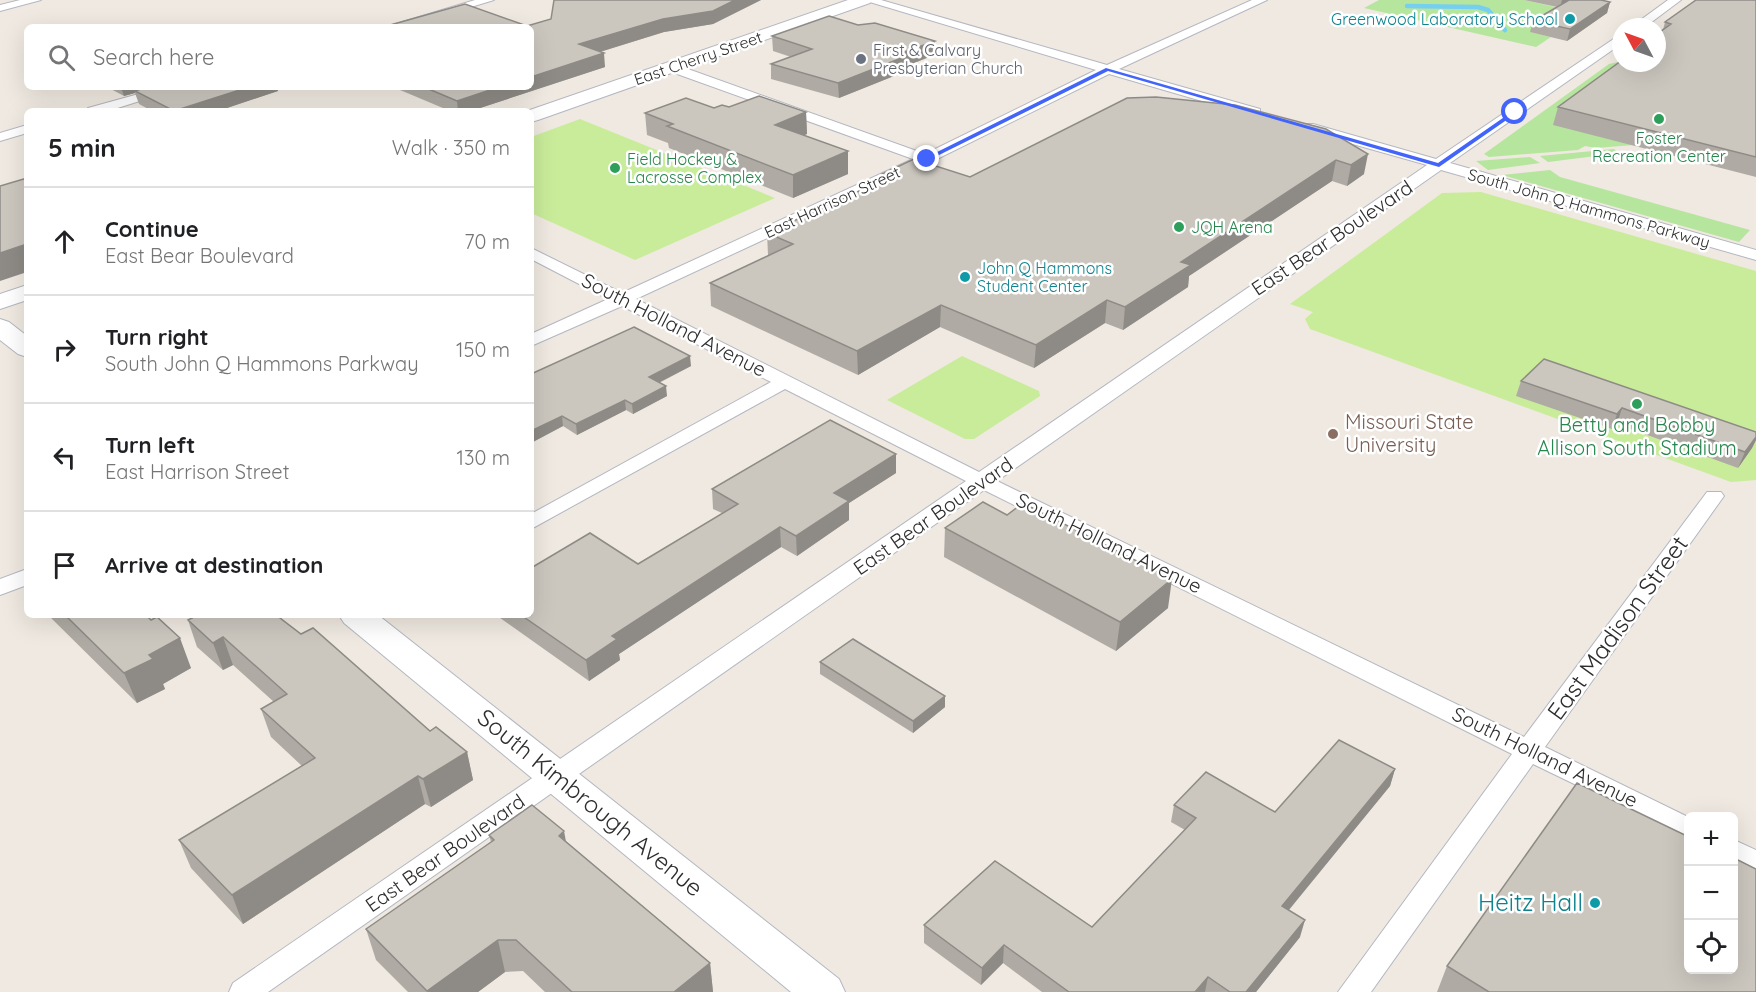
<!DOCTYPE html>
<meta charset="utf-8">
<style>
body{margin:0;font-family:Quicksand,sans-serif;background:#f6f6f6;color:#202124}
.controls{position:absolute;right:18px;bottom:18px;display:grid;overflow:hidden;border-radius:9px;box-shadow:0 6px 24px #0002}
.controls button{width:54px;height:54px;display:grid;place-items:center;padding:0;border:0;border-bottom:2px solid #e0e0e0;background:#fff;color:#202124;font:30px sans-serif}
.compass{position:absolute;left:1612px;top:18px;width:54px;height:54px;border-radius:50%;background:#fff;box-shadow:0 6px 24px #0002;rotate:311deg}
.stop{position:absolute;width:18px;height:18px;margin:-14px;border:4px solid #4264fb;border-radius:50%;background:#fff}
.stop.end{background:#4264fb;border-color:#fff;box-shadow:0 2px 6px #0008}
.list{margin:0;padding:0;list-style:none}
h2{display:flex;justify-content:space-between;align-items:center;height:78px;margin:0;padding:0 24px;font-size:26px}
h2 small{font-size:20px;font-weight:400;color:#757577}
.list li{display:grid;grid-template-columns:39px 1fr auto;gap:18px;align-items:center;box-sizing:border-box;height:108px;padding:0 24px;border-top:2px solid #e0e0e0}
.list b{display:block;font-size:22px;white-space:nowrap}
.list p{margin:0;font-size:20px;white-space:nowrap;color:#757577}
.list em{font-size:20px;font-style:normal;color:#757577}
.icon{flex:none;width:33px;height:33px;fill:none;stroke:currentColor;stroke-width:2;stroke-linecap:round;stroke-linejoin:round}
.map{position:relative;flex:none;width:1756px;height:992px;overflow:hidden}
.search{position:absolute;background:#fff;box-shadow:0 6px 24px #0002;left:24px;top:24px;width:510px;height:66px;display:flex;align-items:center;gap:15px;box-sizing:border-box;padding:0 21px;border-radius:9px;color:#757577;font-size:22px}
.panel{position:absolute;background:#fff;box-shadow:0 6px 24px #0002;left:24px;top:108px;width:510px;height:510px;border-radius:9px}
.map>svg:first-child{display:block}
.green{fill:#b6e59e}
.pitch{fill:#c9ec9a}
.lines{fill:none;stroke-linecap:round;stroke-linejoin:round}
.stream{stroke:#75cff0;stroke-width:4.5}
.street-casing{stroke:#b4b7c1;stroke-width:2}
.secondary-casing{stroke:#b4b7c1;stroke-width:2}
.street{fill:#fff;fill-rule:evenodd}
.secondary{fill:#fff;fill-rule:evenodd}
.wall{fill:#afaba4}
.shaded-wall{fill:#8e8b86}
.building{fill:#cbc7bf;stroke:#8e8b86;stroke-width:1.5}
.route{fill:#4264fb}
.culture-dot{fill:#0f9aa8;stroke:#fff;stroke-width:2}
.worship-dot{fill:#6b7280;stroke:#fff;stroke-width:2}
.leisure-dot{fill:#2e9e5b;stroke:#fff;stroke-width:2}
.education-dot{fill:#8d6e63;stroke:#fff;stroke-width:2}
.labels{text-anchor:middle;stroke-width:5;stroke-linejoin:round;paint-order:stroke}
.far-culture-label{font-size:16px;fill:#0d838f;stroke:#fff;text-anchor:end}
.far-worship-label{font-size:16px;fill:#5b616d;stroke:#fff;text-anchor:start}
.far-street-label{font-size:16px;fill:#2e2e2e;stroke:#fff}
.far-leisure-label{font-size:16px;fill:#27864d;stroke:#fff;text-anchor:start}
.street-label{font-size:20px;fill:#2e2e2e;stroke:#fff}
.education-label{font-size:20px;fill:#785e54;stroke:#fff;text-anchor:start}
.leisure-label{font-size:20px;fill:#27864d;stroke:#fff}
.near-street-label{font-size:24px;fill:#2e2e2e;stroke:#fff}
.near-culture-label{font-size:24px;fill:#0d838f;stroke:#fff;text-anchor:end}
</style>
<div class="map">
<svg width="1756" height="992" viewBox="0 0 1756 992">
<rect width="100%" height="100%" fill="#efe9e1"/>
<path class="green" d="M1379,0h145l44,10 -37,22 20,5 -15,10 -172,-39z
M1618,62l49,12 -113,50 79,21 -37,3 -11,-2 -7,4 -89,7 -5,-3 125,-90z
M1614,149l6,4 -72,9 -8,-6z
M1530,157l10,6 -52,7 -12,-9z
M1550,170l10,7 190,53 -11,12 -237,-67z"/>
<path class="pitch" d="M580,119l195,79 -140,62 -104,-47v-76z
M1481,192l275,79v209l-25,2 -421,-153 -5,-10 8,-7 -23,-8 152,-111z
M962,356l77,35 1,5 -66,43h-9l-78,-39z"/>
<g class="lines">
<path class="stream" d="M1407,6l71,1 10,3 17,20"/>
<defs>
<path id="street" d="M20,0h21l-41,11v-6z
M475,0h19l-89,27h-19z
M863,0h18l226,65 145,-65h15l-148,69 141,40v6h-10l-141,-41 -178,88 -295,137 343,173 448,-307 -124,-35v-6h10l123,35 185,-125v10l-171,119 306,87v10l-315,-90 -444,311 527,256 183,-245h14l3,4 -179,251 143,70v22l-155,-75 -162,228h-33l174,-238 -528,-264 -716,502h-39l4,-9 733,-502 -181,-92 -254,140v-15l240,-132 -149,-76 -91,40v-12l77,-35 -77,-40v-11l91,45 291,-134 -247,-89v-6h8l251,90 171,-84z
M1668,0h13l-36,27h-14z
M164,87h20l-76,24h-22l2,-3z
M27,125v8l-27,8v-8z
M27,569v16l-27,10v-16z
M1734,840l22,10v24l-22,-10z"/>
<path id="secondary" d="M848,0h24l-2,3 -332,117 -7,2v-11h-4z
M27,285v15l-27,9v-15z
M0,319l9,3 18,14v21l-9,-3 -18,-14z
M339,615h39l461,364 6,13h-54l-447,-369z"/>
</defs>
<use href="#street" class="street-casing"/>
<use href="#secondary" class="secondary-casing"/>
<use href="#street" class="street"/>
<use href="#secondary" class="secondary"/>
</g>
<path class="wall" d="M554,0h207l-48,24 -49,8 -64,20 5,15 -134,44h-21l-57,-24h138l-4,-61 24,-7z
M1524,0h77l9,2 -3,11 -40,28 -37,-9 3,-11 24,-14z
M1756,0v177l-203,-52 5,-18 105,-77 2,-8z
M772,36l162,19 -25,10v5l-70,28 -68,-19v-15l20,-7 -18,-6z
M107,87h170l1,4 -60,20h-66l-13,-7 -4,-11 -11,3z
M729,107l77,5 1,22 -3,1 44,16v23l-55,24 -124,-50 -1,-5 -21,-8 -2,-22z
M1326,129l38,45 -17,12 -15,-5 -143,95 -1,11 -65,43 -18,-7 -71,45 -94,-41 -82,48 -147,-69 -1,-23 59,-28h-1l-1,-22 115,-53v-6l88,3z
M691,366l-32,17 8,13 -34,18 -7,-4 -49,25 -14,-9 -32,17v-69z
M1521,381l235,51v8l-4,8 -14,20 -121,-44 -5,5 -96,-33z
M896,473l-47,30v17l-52,36 -16,-9 -162,107 1,6 -31,21 -93,-66h35l107,-51 84,-51 -9,-4 -1,-20z
M945,528l223,80 -52,43 -172,-94z
M48,615h98l45,53 -28,16 2,5 -28,14z
M188,620l113,14 129,97 37,21 6,28 -42,27 -6,-3 -182,120 -52,-56 -12,-28 123,-74 -31,-29 -10,-28 13,-7 -41,-37 -10,5 -26,-23z
M820,662l125,45 -32,26 -93,-59z
M1395,769l-5,17 -101,124 11,27 -44,55h-214l-39,-29 -22,22 -57,-42v-18l168,2 93,-97 -14,-8 3,-17 101,7z
M489,835l77,6 144,122 3,29h-168l-22,-21 -18,1 -27,20h-70l-32,-32 -10,-31 125,-87z
M1447,966l309,26h-319z"/>
<path class="shaded-wall" d="M735,0h26l-48,24 -49,8 -84,26 -1,-14 84,-25z
M1562,0h10l-12,8z
M1610,2l-3,11 -40,28 3,-12z
M935,41l-1,14 -25,10v5l-70,28 -1,-15 64,-30z
M604,53l1,14 -134,44h-13l-1,-10 42,-14h32v-10z
M121,87h35l-21,4v2l-11,3z
M249,87h28l1,4 -60,20h-44z
M806,112l1,22 -31,13 -1,-22z
M848,151v23l-55,24v-23z
M1368,154l-4,20 -17,12 4,-21z
M1336,160l-4,21 -143,95 -1,11 -65,43 2,-23 56,-45z
M27,244v28l-27,9v-28z
M1107,300l-2,23 -71,45 2,-23z
M941,305l-1,22 -82,48 -1,-24z
M690,356l1,10 -41,21 -1,-10z
M666,386l1,10 -34,18 -1,-10z
M625,400l1,10 -49,25 -1,-11z
M1622,408l-5,16 -5,5 5,-15z
M562,416l1,10 -32,17v-12z
M1756,437v3l-4,8 -14,20 7,-16z
M896,454v19l-47,30v17l-52,36 -1,-20 38,-43z
M780,527l1,20 -162,107 1,6 -31,21 -3,-21 26,-24z
M1172,579l-4,29 -52,43 4,-29z
M223,637l10,28 -10,5 -10,-27z
M180,638l11,30 -28,16 2,5 -28,14 -13,-30 25,-18z
M945,696v11l-32,26v-12z
M467,752l6,28 -42,27 -8,-28z
M1395,769l-5,17 -112,137 4,-17z
M418,776l7,28 -182,120 -11,-29z
M564,831l6,32 -11,-27z
M1305,920l-5,17 -44,55h-10z
M498,940l7,32 -27,20h-50l-1,-1z
M1004,945l-1,18 -22,22 1,-17z
M710,963l3,29h-39z
M1208,977l-3,15h-10z"/>
<path class="building" d="M554,0h181l-22,11 -50,8 -84,25 25,9 -73,24v-50h-148l82,-23 62,22 24,-7z
M1569,0h32l9,2 -40,27 -37,-8z
M1696,0h60v157l-198,-50 63,-46v2h36v-29l14,-10 -6,-2z
M829,16l29,9 17,-2 60,18 -33,12 7,2 -71,28 -67,-19 41,-15 -40,-13z
M147,87h102l-75,24 -39,-20z
M424,87h75l-42,14z
M759,96l47,16 -31,13 73,26 -55,24 -126,-49 6,-2 -28,-11 41,-15 28,10 8,-3 7,2z
M1156,97l79,8 91,24 42,25 -17,11 -15,-5 -155,102 10,3 -66,42 -18,-7 -71,45 -95,-40 -84,46 -147,-68 83,-39 -26,-11 123,-56 -8,-3 32,-15 56,18 157,-79z
M27,178v66l-27,9v-67z
M634,327l56,29 -41,21 17,9 -34,18 -7,-4 -49,24 -14,-8 -31,15v-57z
M1544,359l212,73v5l-11,15 -123,-44 -5,6 -96,-33z
M830,420l66,34 -62,39 15,8 -53,35 -16,-9 -168,109 5,3 -31,21 -65,-45h10v-47l59,-35 48,31 100,-60 -26,-15z
M983,502l24,13 16,-12 149,76 -52,43 -175,-94z
M65,615h81l5,5 6,-3 23,21 -31,17 4,4 -29,14z
M198,615h78l25,19 12,-6 117,103 6,-4 31,25 -44,27 -5,-3 -186,119 -53,-55 136,-82 -54,-49 26,-15 -64,-57 -10,6 -25,-23z
M853,639l92,57 -32,25 -93,-59z
M1339,740l56,29 -113,137 23,14 -59,72h-16l-22,-15 -13,15h-126l-65,-47 -22,23 -58,-43 71,-64 97,66 104,-109 -22,-13 32,-33 69,40z
M1577,783l112,54v132h45v-111l22,11v123h-267l-42,-26z
M532,805l32,26 -5,5 151,127 -36,29h-102l-56,-52h-18l-71,51 -61,-62 128,-89 -5,-5z"/>
<path class="route" d="M1106,68l332,95 75,-52 5,1 -79,55 -331,-96 -179,89 -6,-1z"/>
<g class="culture-dot">
<circle cx="1570" cy="19" r="6"/>
<circle cx="965" cy="277" r="6"/>
<circle cx="1595" cy="903" r="6"/>
</g>
<circle class="worship-dot" cx="861" cy="59" r="6"/>
<g class="leisure-dot">
<circle cx="1659" cy="119" r="6"/>
<circle cx="615" cy="168" r="6"/>
<circle cx="1179" cy="227" r="6"/>
<circle cx="1637" cy="404" r="6"/>
</g>
<circle class="education-dot" cx="1333" cy="434" r="6"/>
<g class="labels">
<g class="far-culture-label">
<text x="1558" y="25">Greenwood Laboratory School</text>
<text x="977" y="274" text-anchor="start">John Q Hammons<tspan x="977" dy="18">Student Center</tspan></text>
</g>
<g class="far-worship-label">
<text x="873" y="56">First &amp; Calvary<tspan x="873" dy="18">Presbyterian Church</tspan></text>
</g>
<g class="far-street-label">
<text transform="translate(698 58) rotate(-19)" y="6">East Cherry Street</text>
<text transform="translate(832 202) rotate(-25)" y="6">East Harrison Street</text>
<text transform="translate(1589 208) rotate(16)" y="6">South John Q Hammons Parkway</text>
</g>
<g class="far-leisure-label">
<text x="1659" y="144" text-anchor="middle">Foster<tspan x="1659" dy="18">Recreation Center</tspan></text>
<text x="627" y="165">Field Hockey &amp;<tspan x="627" dy="18">Lacrosse Complex</tspan></text>
<text x="1191" y="233">JQH Arena</text>
</g>
<g class="street-label">
<text transform="translate(1332 238) rotate(-34)" y="7">East Bear Boulevard</text>
<text transform="translate(674 325) rotate(27)" y="7">South Holland Avenue</text>
<text transform="translate(933 516) rotate(-35)" y="7">East Bear Boulevard</text>
<text transform="translate(1109 543) rotate(26)" y="7">South Holland Avenue</text>
<text transform="translate(1545 757) rotate(26)" y="7">South Holland Avenue</text>
<text transform="translate(445 853) rotate(-35)" y="7">East Bear Boulevard</text>
</g>
<g class="education-label">
<text x="1345" y="429">Missouri State<tspan x="1345" dy="23">University</tspan></text>
</g>
<g class="leisure-label">
<text x="1637" y="432">Betty and Bobby<tspan x="1637" dy="23">Allison South Stadium</tspan></text>
</g>
<g class="near-street-label">
<text transform="translate(1618 628) rotate(-54)" y="8">East Madison Street</text>
<text transform="translate(590 803) rotate(39)" y="8">South Kimbrough Avenue</text>
</g>
<g class="near-culture-label">
<text x="1583" y="911">Heitz Hall</text>
</g>
</g>
</svg>
<div class="controls">
<button>+</button>
<button>−</button>
<button><svg class="icon" aria-label="locate" viewBox="0 0 24 24"><circle cx="12" cy="12" r="6"/><path d="M12 2v4M12 18v4M2 12h4M18 12h4"/></svg></button>
</div>
<svg class="compass" viewBox="-18 -18 36 36"><path d="M0-13l5 13h-10z" fill="#e53935"/><path d="M0 13l5-13h-10z" fill="#757577"/></svg>
<div class="stop" style="left:1515px;top:112px"></div>
<div class="stop end" style="left:927px;top:159px"></div>
<div class="search"><svg class="icon" aria-label="search" viewBox="0 0 24 24"><circle cx="10" cy="10" r="6"/><path d="M15 15l6 6"/></svg>Search here</div>
<section class="panel">
<h2>5 min<small>Walk · 350 m</small></h2>
<ul class="list">
<li><svg class="icon" aria-label="ahead" viewBox="0 0 24 24"><path d="M12 20V5M6 11l6-6 6 6"/></svg><div><b>Continue</b><p>East Bear Boulevard</p></div><em>70 m</em></li>
<li><svg class="icon" aria-label="right" viewBox="0 0 24 24"><path d="M7 20v-9h11M14 6l5 5-5 5"/></svg><div><b>Turn right</b><p>South John Q Hammons Parkway</p></div><em>150 m</em></li>
<li><svg class="icon" aria-label="left" viewBox="0 0 24 24"><path d="M17 20v-9H6M10 6l-5 5 5 5"/></svg><div><b>Turn left</b><p>East Harrison Street</p></div><em>130 m</em></li>
<li><svg class="icon" aria-label="arrive" viewBox="0 0 24 24"><path d="M6 21V4h12l-3 4 3 4H6"/></svg><div><b>Arrive at destination</b></div></li>
</ul>
</section>
</div>
